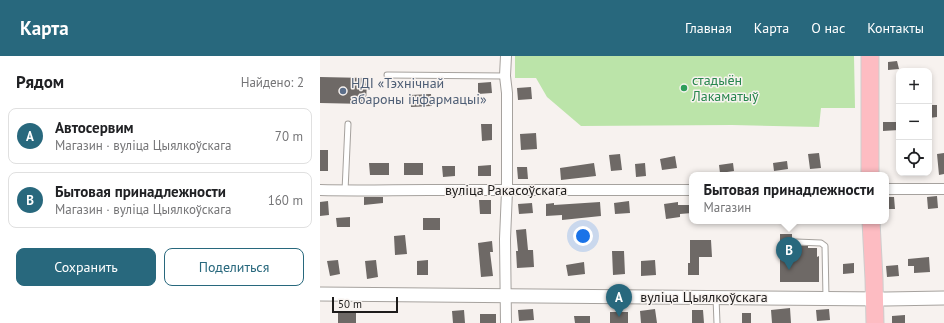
<!DOCTYPE html>
<html lang="ru">
<meta charset="utf-8">
<style>
body{margin:0;font-family:"PT Sans",sans-serif;background:#f6f6f6;color:#202124}
.controls{position:absolute;right:12px;top:12px;display:grid;overflow:hidden;border-radius:8px;box-shadow:0 2px 6px #0003}
.controls button{width:36px;height:36px;display:grid;place-items:center;padding:0;border:0;border-bottom:1px solid #e0e0e0;background:#fff;color:#202124;font:20px sans-serif}
.scale{position:absolute;left:12px;bottom:10px;width:66px;box-sizing:border-box;padding-left:4px;border:2px solid #1e1c1b;border-top:0;font-size:11px;line-height:14px;white-space:nowrap;color:#1e1c1b;-webkit-text-stroke:3px #f7f2ef;paint-order:stroke}
.you{position:absolute;left:263px;top:180px;width:14px;height:14px;margin:-10px;border:3px solid #fff;border-radius:50%;background:#1a73e8;box-shadow:0 0 0 6px #1a73e833}
.badge{display:grid;place-items:center;width:26px;height:26px;border-radius:50%;background:#28687d;color:#fff;font-size:13px;font-weight:700}
.pin{position:absolute;translate:-50% -33px;filter:drop-shadow(0 1px 2px #0008)}
.pin::after{content:'';position:absolute;top:21px;width:14px;height:12px;background:inherit;clip-path:polygon(0 0,100% 0,50% 100%)}
.popup{position:absolute;left:369px;top:116px;width:200px;height:52px;box-sizing:border-box;display:grid;place-content:center;border-radius:8px;background:#fff;filter:drop-shadow(0 1px 3px #0005);font-size:13px;white-space:nowrap;color:#757577}
.popup b{font-size:15px;color:#202124}
.popup::after{content:'';position:absolute;left:50%;top:100%;margin-left:-8px;border:8px solid transparent;border-top-color:#fff}
.list{margin:0;padding:0;list-style:none}
h2{display:flex;justify-content:space-between;align-items:center;height:52px;margin:0;padding:0 16px;font-size:17px}
h2 small{font-size:13px;font-weight:400;color:#757577}
.list li{display:grid;grid-template-columns:26px 1fr auto;gap:12px;align-items:center;box-sizing:border-box;height:56px;margin:0 8px 8px;padding:0 8px;border:1px solid #e0e0e0;border-radius:8px}
.list b{display:block;font-size:15px;white-space:nowrap}
.list p{margin:0;font-size:13px;white-space:nowrap;color:#757577}
.list em{font-size:13px;font-style:normal;color:#757577}
.actions{display:flex;gap:8px;padding:12px 16px}
.actions a{flex:1;padding:9px 0;border:1px solid #28687d;border-radius:8px;text-align:center;font-size:14px;color:#28687d}
.actions .main{background:#28687d;color:#fff}
.icon{flex:none;width:22px;height:22px;fill:none;stroke:currentColor;stroke-width:2;stroke-linecap:round;stroke-linejoin:round}
.map{position:relative;flex:none;width:624px;height:267px;overflow:hidden}
header{display:flex;align-items:center;gap:24px;box-sizing:border-box;height:56px;padding:0 20px;background:#28687d;color:#fff}
header strong{font-size:19px}
nav{display:flex;gap:22px;margin-inline-start:auto;font-size:14px}
main{display:flex}
aside{flex:1;background:#fff}
.map>svg:first-child{display:block}
.green{fill:#bbe4a9}
.building{fill:#6e6966}
.lines{fill:none;stroke-linecap:round;stroke-linejoin:round}
.service-casing{stroke:#a6a29e;stroke-width:7}
.minor-casing{stroke:#a6a29e;stroke-width:12}
.tertiary-casing{stroke:#a6a29e;stroke-width:15}
.primary-casing{stroke:#cecdcd;stroke-width:19}
.service{stroke:#fff;stroke-width:5}
.minor{stroke:#fff;stroke-width:10}
.tertiary{stroke:#fff;stroke-width:13}
.primary{stroke:#fdbcc2;stroke-width:17}
.leisure-dot{fill:#2e9e5b;stroke:#f7f2ef;stroke-width:1.5}
.service-dot{fill:#5c6f8a;stroke:#f7f2ef;stroke-width:1.5}
.labels{text-anchor:middle;stroke-width:3;stroke-linejoin:round;paint-order:stroke}
.leisure-label{font-size:14px;fill:#27864d;stroke:#f7f2ef;text-anchor:start}
.service-label{font-size:14px;fill:#4e5e75;stroke:#f7f2ef;text-anchor:start}
.street-label{font-size:14px;fill:#1e1c1b;stroke:#f7f2ef}
</style>
<header>
<strong>Карта</strong>
<nav><a>Главная</a><a>Карта</a><a>О нас</a><a>Контакты</a></nav>
</header>
<main>
<aside>
<h2>Рядом<small>Найдено: 2</small></h2>
<ul class="list">
<li><span class="badge">A</span><div><b>Автосервим</b><p>Магазин · вуліца Цыялкоўскага</p></div><em>70 m</em></li>
<li><span class="badge">B</span><div><b>Бытовая принадлежности</b><p>Магазин · вуліца Цыялкоўскага</p></div><em>160 m</em></li>
</ul>
<div class="actions"><a class="main">Сохранить</a><a>Поделиться</a></div>
</aside>
<div class="map">
<svg width="624" height="267" viewBox="0 0 624 267">
<rect width="100%" height="100%" fill="#f7f2ef"/>
<path class="green" d="M195,0h339l1,52h-34l-2,19 -87,-2 -151,1 -34,-29 -11,-19h-21z"/>
<path class="building" d="M577,5l2,8 -11,1v-8z
M0,21l47,1 -1,26 -46,-1z
M171,26l1,11 -14,1v-11z
M211,31l1,12 -14,1 -1,-12z
M111,38l1,12 -21,1 -1,-12z
M609,49h8v12l-8,1z
M563,66h16v8l-16,1z
M161,68h11v16l-10,1z
M216,77l1,16 -16,1 -1,-16z
M0,94h8v21h-8z
M499,97l2,15 -11,1 -2,-15z
M624,97v21l-5,1 -2,-21z
M300,98l2,16 -11,1 -2,-16z
M355,100l2,12 -15,2 -2,-11z
M467,105l1,8 -14,2 -1,-8z
M49,107h20v12h-19z
M84,107h19v12h-19z
M274,107l2,13 -35,4 -1,-12z
M325,107l1,13 -10,1 -1,-13z
M413,107l1,8 -14,2 -1,-8z
M171,109v11h-13v-10z
M122,110h13v10l-12,1z
M197,111h10l1,12h-10z
M617,140l1,12 -10,1 -1,-12z
M44,141h19v6l-19,2z
M566,141h8l1,12h-9z
M159,144h12v14h-11z
M8,145l1,14 -9,1v-14z
M309,145l1,12 -15,1 -1,-11z
M280,146l1,14 -39,4v-5l-16,1v-12l8,-1v2z
M358,146v3h14v8l-12,1v3l-14,2 -2,-15z
M212,147l1,10 -14,1 -1,-10z
M30,161v10h-13l-1,-9z
M103,162h17v12h-17z
M206,173l2,21h5l1,17 -17,1 -1,-17h2l-2,-21z
M460,178h12v11l16,1v2h9v9l2,-1v26h-39z
M85,179l2,19 -12,1 -1,-19z
M370,184h21l1,17h-13v18h-11v-12h2z
M172,185l1,11h-3l3,24 -12,1 -3,-34z
M292,195h12l1,23 -12,1z
M609,201l1,15 -16,1v-7h-6v-7z
M18,204l2,14 -10,2 -3,-15z
M56,204l2,17 -11,2 -2,-18z
M108,204v15h-11v-14z
M335,204l1,15 -15,1v-15z
M264,206l1,12 -17,2 -2,-11z
M534,207v10l-11,1v-10z
M578,209l1,11 -12,1 -1,-11z
M470,252l1,15h-19l-1,-13z
M213,253l1,11 -15,1 -1,-11z
M335,253l2,14h-16l-1,-12z
M509,253l1,11 -13,1 -1,-11z
M144,254l1,13h-12l-1,-12z
M372,254h11l1,13h-12z
M18,256h18v11h-18z
M290,256h18v11h-18z
M422,257h9v10h-9z
M160,258h16v9h-16z
M585,259v8h-13v-7z
M254,260h16v7h-15z"/>
<g class="lines">
<defs>
<path id="service" d="M67,19l118,1
M25,135l3,-67
M476,186l25,1 4,3 1,52
M396,242l1,25"/>
<path id="minor" d="M566,133h58
M0,134c36,1 73,0 109,0 88,0 175,0 263,0
M186,267l-1,-84 2,-48v-98l-2,-17 1,-20"/>
<path id="tertiary" d="M0,238l566,5 58,-1"/>
<path id="primary" d="M550,119v-119
M551,165l3,58 1,44"/>
</defs>
<use href="#service" class="service-casing"/>
<use href="#minor" class="minor-casing"/>
<use href="#tertiary" class="tertiary-casing"/>
<use href="#primary" class="primary-casing"/>
<use href="#service" class="service"/>
<use href="#minor" class="minor"/>
<use href="#tertiary" class="tertiary"/>
<use href="#primary" class="primary"/>
</g>
<circle class="leisure-dot" cx="364" cy="32" r="4"/>
<circle class="service-dot" cx="23" cy="35" r="4"/>
<g class="labels">
<g class="leisure-label">
<text x="372" y="29">стадыён<tspan x="372" dy="16">Лакаматыў</tspan></text>
</g>
<g class="service-label">
<text x="31" y="32">НДІ «Тэхнічнай<tspan x="31" dy="16">абароны інфармацыі»</tspan></text>
</g>
<g class="street-label">
<text x="186" y="139">вуліца Ракасоўскага</text>
<text x="384" y="246">вуліца Цыялкоўскага</text>
</g>
</g>
</svg>
<div class="controls">
<button>+</button>
<button>−</button>
<button><svg class="icon" aria-label="locate" viewBox="0 0 24 24"><circle cx="12" cy="12" r="6"/><path d="M12 2v4M12 18v4M2 12h4M18 12h4"/></svg></button>
</div>
<div class="scale">50 m</div>
<div class="you"></div>
<div class="pin badge" style="left:299px;top:261px">A</div>
<div class="pin badge" style="left:469px;top:214px">B</div>
<div class="popup"><b>Бытовая принадлежности</b>Магазин</div>
</div>
</main>
